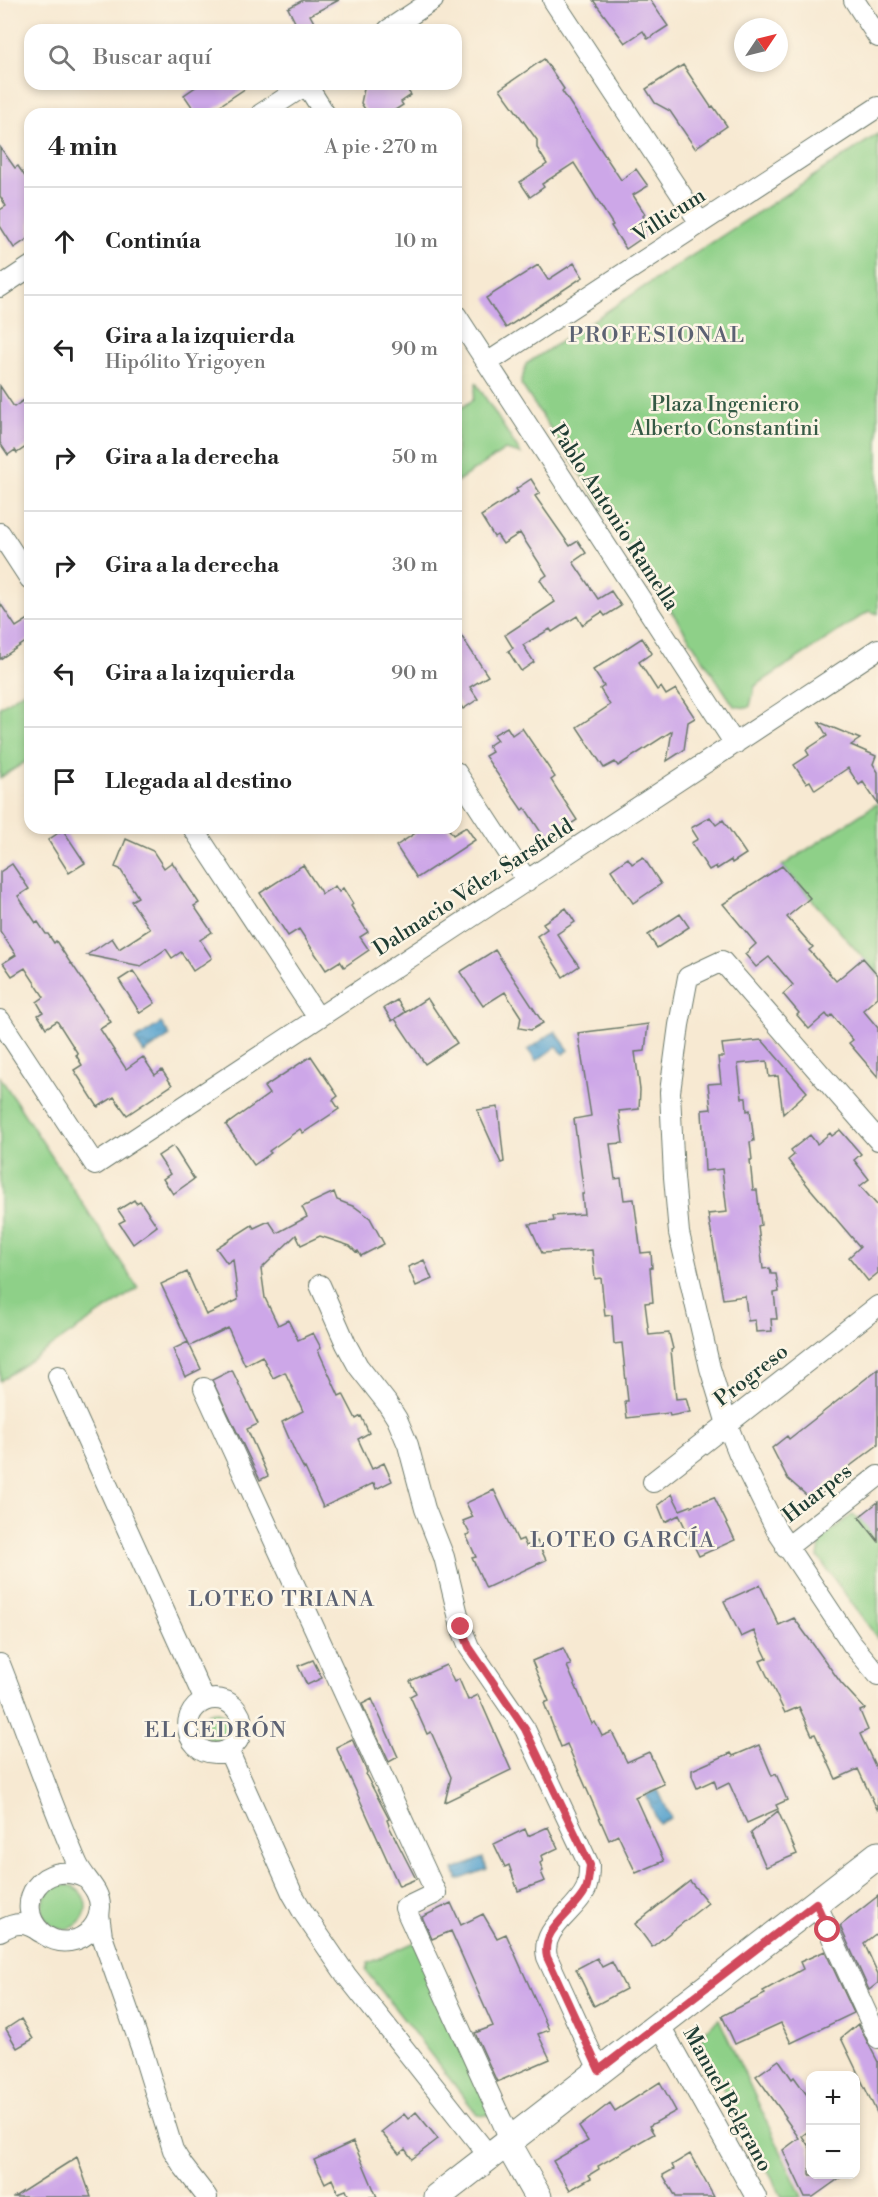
<!DOCTYPE html>
<html lang="es">
<meta charset="utf-8">
<style>
body{margin:0;font-family:"Libre Bodoni",serif;background:#f2f2f2;color:#222}
.controls{position:absolute;right:18px;bottom:18px;display:grid;overflow:hidden;border-radius:12px;box-shadow:0 3px 9px #0003}
.controls button{width:54px;height:54px;display:grid;place-items:center;padding:0;border:0;border-bottom:2px solid #e0e0e0;background:#fff;color:#222;font:30px sans-serif}
.compass{position:absolute;left:734px;top:18px;width:54px;height:54px;border-radius:50%;background:#fff;box-shadow:0 3px 9px #0003;rotate:55deg}
.stop{position:absolute;width:18px;height:18px;margin:-14px;border:4px solid #d1495b;border-radius:50%;background:#fff}
.stop.end{background:#d1495b;border-color:#fff;box-shadow:0 2px 6px #0008}
.list{margin:0;padding:0;list-style:none}
h2{display:flex;justify-content:space-between;align-items:center;height:78px;margin:0;padding:0 24px;font-size:26px}
h2 small{font-size:20px;font-weight:400;color:#767676}
.list li{display:grid;grid-template-columns:39px 1fr auto;gap:18px;align-items:center;box-sizing:border-box;height:108px;padding:0 24px;border-top:2px solid #e0e0e0}
.list b{display:block;font-size:22px;white-space:nowrap}
.list p{margin:0;font-size:20px;white-space:nowrap;color:#767676}
.list em{font-size:20px;font-style:normal;color:#767676}
.icon{flex:none;width:33px;height:33px;fill:none;stroke:currentColor;stroke-width:2;stroke-linecap:round;stroke-linejoin:round}
.map{position:relative;flex:none;width:878px;height:2197px;overflow:hidden}
.search{position:absolute;background:#fff;box-shadow:0 3px 9px #0003;left:24px;top:24px;width:438px;height:66px;display:flex;align-items:center;gap:15px;box-sizing:border-box;padding:0 21px;border-radius:18px;color:#767676;font-size:22px}
.panel{position:absolute;background:#fff;box-shadow:0 3px 9px #0003;left:24px;top:108px;width:438px;height:726px;border-radius:18px}
.map>svg:first-child{display:block}
.green{fill:#8ed088;stroke:#56865e;stroke-width:1.5}
.water{fill:url(#water-ripples);stroke:#3a7081;stroke-width:1.5}
.building{fill:#cda7e8}
.lines{fill:none;stroke-linecap:round;stroke-linejoin:round}
.street-casing{stroke:#6b796b;stroke-width:22}
.secondary-casing{stroke:#6b796b;stroke-width:29}
.street{stroke:#fff;stroke-width:20}
.secondary{stroke:#fff;stroke-width:27}
.route{stroke:#d1495b;stroke-width:8}
.labels{text-anchor:middle;stroke-width:5;stroke-linejoin:round;paint-order:stroke}
.street-label{font-size:21px;fill:#1f3d34;stroke:#fcf5e5}
.park-label{font-size:21px;fill:#355a45;stroke:#fcf5e5}
.neighbourhood-label{font-size:22px;letter-spacing:1.5px;fill:#5c6273;stroke:#fcf5e5}
</style>
<div class="map">
<svg width="878" height="2197" viewBox="0 0 878 2197">
<defs>
<pattern id="water-ripples" width="26" height="14" patternUnits="userSpaceOnUse" patternTransform="scale(1.5)"><rect width="26" height="14" fill="#56a2ce"/><path d="M2 4q2-2 4 0t4 0M15 11q2-2 4 0t4 0" fill="none" stroke="#4785a8"/></pattern>
</defs>
<rect width="100%" height="100%" fill="#fcf5e5"/>
<filter id="ink" filterUnits="userSpaceOnUse"><feTurbulence type="fractalNoise" baseFrequency=".0167" numOctaves="2"/><feDisplacementMap in="SourceGraphic" scale="12" xChannelSelector="R" yChannelSelector="G"/><feConvolveMatrix kernelMatrix="1 2 1 2 8 2 1 2 1" color-interpolation-filters="sRGB"/></filter>
<filter id="wash" filterUnits="userSpaceOnUse"><feTurbulence type="fractalNoise" baseFrequency=".008" numOctaves="4" result="noise"/><feDisplacementMap in="SourceGraphic" scale="24" xChannelSelector="R" yChannelSelector="G"/><feGaussianBlur stdDeviation="1.35" result="paint"/><feColorMatrix in="noise" values="0 0 0 0 0 0 0 0 0 0 0 0 0 0 0 0 0 1.4 0 .05"/><feComposite in="paint" operator="in"/></filter>
<g filter="url(#wash)">
<rect width="100%" height="100%" fill="#f7e9d2"/>
<path class="green" d="M878,134v480l-9,-3 -114,75 -5,20 -3,2 -13,-2 -213,-322 5,-20z
M476,383l45,71 -16,-4 -49,32v-71l17,-11z
M30,687v72l-30,19v-71z
M878,803v172l-96,-109z
M0,1077l138,211 -138,93z
M852,1515l26,12v112l-60,-82 3,-18z
M201 1726a14 14 0 1 1 28 0a14 14 0 1 1-28 0Z
M42 1907a22 22 0 1 1 44 0a22 22 0 1 1-44 0Z
M415,1942l80,174 -18,-2 -111,-143 2,-8z
M719,2019l83,178h-20l-81,-149 4,-18z"/>
<path class="water" d="M161,1023l9,13 -26,17 -9,-13z
M555,1031l14,19 -6,4 -6,-8 -21,15 -8,-11z
M658,1790l13,28 -12,6 -13,-29z
M483,1858l4,11 -29,11 -4,-10z"/>
<g id="blocks">
<path class="building" d="M303,0h36l-29,15 8,15h-19l-11,-22z
M593,0h57l18,26 -20,13 -5,-8 -18,12z
M544,59l20,30 -2,2 59,89 15,-11 12,17 -15,9 12,19 -2,2 7,11 -8,5 3,4 -19,13 -15,-23 2,-1 -39,-62 -32,21 2,3 -14,10 -10,-15 27,-18 -10,-16v-8l-37,-51z
M683,65l28,42 2,-1 14,20 -32,22 -25,-37 -15,-8 -9,-14z
M200,84h52l-45,30h-10l-13,-19z
M365,84h38l8,11 -10,7 2,3 -14,9h-21l-7,-11z
M0,147l15,21 3,-2 12,18v53l-16,11 -14,-22v-16l6,-4 -6,-10z
M574,263l9,14 -77,51 -20,-30 52,-33 10,15z
M0,386l14,21 10,-7 6,9v35l-13,9 -2,-3 -7,5 -8,-12z
M531,479l9,14 -5,3 35,50 8,-5 8,12 -13,9 25,37 13,-8 10,15 -16,10 -3,-4 -20,13 -5,-9 -25,16 -2,-3 -27,16 11,17 -13,9 -13,-20 5,-3 -8,-13 50,-33 -15,-22 7,-5 -27,-42 -17,11 -6,-9 -3,2 -13,-21 37,-24 -2,-3z
M0,603l16,24 14,-9v21l-30,20z
M456,628l32,48 -18,11 8,12 -15,10 -7,-11z
M642,638l10,15 -13,9 18,28 4,-3 5,8 10,-6 19,29 -7,4 -4,28 -17,11 5,-30 -54,35 -3,-4 -11,6 -27,-41 33,-22 -10,-16 4,-3 -11,-16z
M819,722l41,17 -9,6 25,11 -3,8 5,8v32l-15,-22 -4,3 -11,-17 -33,22 -5,-9 -4,2 -12,-18 15,-10 -3,-5 21,-14z
M507,727l5,8 10,-7 33,49 -4,3 26,40 -31,20 -21,-32 -3,2 -37,-54 7,-4 -4,-6 9,-6 -4,-5z
M710,817l6,8 7,-5 23,34 -14,9 -1,-3 -14,9 -1,-3 -7,4 -18,-27 7,-4 -7,-11z
M466,827l9,13 -58,38 -21,-32 27,-18h25l5,7z
M63,830l22,33 -16,10 -21,-33z
M126,839l27,12 11,17 8,-6 27,41 -5,3 18,26 -12,8 12,18 -19,13 -12,-19 -9,6 -6,-9 -25,17 -54,-11 25,-17 7,11 31,-20 -19,-28 7,-4 -18,-28 -5,-2z
M643,857l18,27 -28,19 -22,-33 17,-12 4,6z
M12,864l17,25 -11,7 18,27 2,-1 8,12h2l6,9 2,-2 15,23h1l39,58 -11,7 26,40 17,-12 12,18 7,-5 10,15 -45,30 -13,-18 -16,10 -24,-37 8,-5 -6,-10 2,-1 -21,-33 -11,7 -8,-13 5,-3 -6,-10 7,-5 -19,-29 -13,8 -9,-13 13,-8 -16,-24v-59z
M303,865l19,29 13,-8 4,6 4,-4 10,16 -2,2 17,26 -8,5 9,13 -25,17 -4,-6 -14,9 -27,-41 -11,7 -28,-43z
M782,866l28,32 -23,19 26,30 -4,3 27,31 27,-23 15,17v22l-15,13 15,18v49l-29,-34 4,-3 -21,-25 -3,3 -3,-4 -17,15 -12,-14 2,-2 -16,-19 10,-9 -24,-28 -13,10 -11,-13 11,-10 -33,-40z
M566,908l9,14 -18,12 22,32 -16,11 -26,-41 10,-7 -4,-6z
M680,914l9,13 -32,21 -9,-13z
M495,950l48,73 -12,7 -12,-2 2,-11 -16,-25 -22,14 -23,-34z
M133,971l22,32 -15,10 -21,-33z
M427,998l30,45 -32,21 -30,-45z
M397,1000l8,12 -13,9 -8,-13z
M648,1024l-3,27 -10,1 5,38 -1,19 -20,2 4,32 -13,1 5,35 6,-1 3,22 10,-1 7,54 10,-1 1,16h-2l3,34 -8,1 4,32 20,-2 4,16 -2,1 5,49 10,-1 4,14 -20,4 -1,-3 -42,5 -2,-17h3l-6,-58 -8,1 -2,-29 -7,1 -4,-38 -6,1 -3,-29 -50,3 -13,-29 25,-3 -1,-5 31,-2 -2,-20h2l-10,-75 17,-3 -13,-83z
M762,1040l45,52 -24,22 -5,-38 -9,1 -2,-16 -29,3 4,34h4l1,13 3,-1 4,31 -4,1 2,18h-2l3,30h4l4,35 -3,1 5,43 7,-1 1,6h5l3,18 -5,1 3,26h-6l1,12 -16,1 -1,-12 -7,1 -3,-25 -22,3 -15,-85 19,-2 -5,-43 -17,2 -3,-61 9,-1 -3,-25 13,-1 -3,-26h6l-2,-13z
M311,1056l27,40 -5,4 6,9 -36,24 -3,-4 -31,22 2,2 -17,12 -28,-40 43,-31 -5,-7z
M498,1107l6,55 -3,1 -24,-53z
M840,1130l21,24 -7,6 15,19 -9,7 18,20v67l-10,8 -19,-24 11,-10 -52,-61 -20,-26 6,-5 -3,-5 19,-15 7,9 13,-11 2,3z
M173,1146l21,33 -21,15 -10,-15 7,-5 -12,-18z
M334,1192l3,8 18,7 15,11 14,26 -23,12 -3,-5 -2,1 -6,-6 -30,-10 -19,9 -5,-10 -35,34 4,29 13,27 10,-5 10,20 15,-7 8,15 -3,2 21,46 4,-2 13,25 5,-3 8,17 -11,6 14,30 12,-6 8,18 -16,8 -2,-6 -51,24 -18,-39 -1,1 -9,-17 -13,-30 21,-11 -18,-39 -12,6 -11,-22 -17,9 -17,-37 -38,18 -29,-62 26,-12 19,43 32,-15 -5,-41 -6,4 -11,-15 36,-23 2,3 15,-7 8,12 30,-16 -5,-10z
M134,1200l2,3 4,-2 17,25 -24,18 -14,-21 6,-3 -7,-10z
M424,1260l8,19 -16,7 -8,-19z
M188,1342l13,27 -16,8 -12,-28z
M878,1369v76l-53,40 3,4 -15,12 -25,-22 -16,-31 15,-12 2,3z
M232,1370l26,54 -11,5 21,47 -8,4 -48,-100z
M494,1490l24,51 5,-2 3,7 11,-5 9,19 -60,28 -14,-30 4,-1 -10,-22 4,-1 -7,-13 10,-4 -7,-14z
M672,1494l8,16 34,-13 21,43 -36,16 -20,-41 -14,7 -7,-17z
M878,1502v39l-19,-24z
M760,1585l19,40 15,-7 47,65 24,26 -5,2 8,19 -8,4 18,38v39l-20,-42 -22,10 -21,-45 -3,1 -13,-28 -14,6 -25,-52 7,-3 -13,-27 -13,6 -17,-36z
M563,1648l8,17 -4,1 25,58 3,-2 7,14 10,-4 15,30 22,-10 15,32 -29,13 29,64 -28,12 -18,-38 -9,5 -42,-96 -6,3 -17,-44 5,-2 -17,-40z
M313,1660l9,18 -15,7 -9,-19z
M446,1665l8,17 5,-3 9,21 10,-5 33,75 -66,32 6,-25 -20,-45 -4,2 -17,-38 6,-3 -6,-12z
M372,1699l26,58 -9,5 -27,-58z
M352,1739l15,33 -1,3 23,44 -2,1 3,8 26,51 -17,7 -63,-139z
M759,1745l13,31 4,-2 11,26 -11,5 2,4 -31,14 -18,-40 -12,6 -3,-9 -17,8 -5,-12v-6l39,-17 2,3z
M778,1811l19,43 -31,13 -15,-34z
M548,1827l10,21 -17,8 2,5 -3,2 3,8 -2,1 4,9 -27,10 -9,-26 -4,2 -11,-23 31,-15 3,7z
M690,1881l18,22 -56,44 -17,-23z
M878,1896v36l-14,11 14,31v9l-9,7 -29,-64z
M451,1903l10,22 22,-11 14,24 9,-4 43,96 -11,4 12,25 -53,23 -22,-49 18,-7 -42,-95 -19,8 -10,-22z
M825,1951l29,62 -63,30 -10,-20 -46,21 -13,-28 43,-22 -2,-3 40,-22 -3,-7z
M597,1958l5,9 10,-5 14,27 -32,17 -18,-37z
M21,2019l12,20 -16,9 -11,-19z
M858,2024l20,38v53l-37,-77z
M779,2060l13,19 2,-2 16,22v31l-8,6 8,12v27h34l-31,22h-8l-22,-47 16,-12 -14,-20 1,-1 -30,-41z
M660,2082l16,29 -27,15 5,8 -56,32 1,3 -10,6 2,3 -21,12 -17,-29 35,-20 -9,-14 31,-24 5,8z
M416,2112l22,27 -26,20 -7,-10 -6,5 -18,-22 23,-18 4,5z
M353,2142l10,22 14,33h-28l-3,-7 -8,3 -6,-14 -7,4 -11,-23z
M690,2154l14,25 10,18h-38l-13,-22 11,-6 -2,-4z
M77,2157l14,40h-77l33,-21z"/>
</g>
</g>
<g filter="url(#ink)">
<use href="#blocks" fill-opacity="0" stroke="#6b796b" stroke-width="1.5"/>
<g class="lines">
<defs>
<path id="street" d="M553,0l147,223
M854,0l24,37
M388,30l45,-30
M306,84l19,30
M261,114l46,-30
M0,287l30,-20
M456,315l279,429
M487,363l391,-256
M0,533l30,46
M456,772l71,109
M193,828l125,190
M0,1020l95,145 783,-516
M878,1140l-156,-179 -34,16 -9,48 -9,67 4,85 5,56 31,135 17,56 12,30 38,77 75,113 26,31
M320,1285l26,59 12,22 29,37 10,16 11,26 17,64 19,48 17,70 8,20 56,82 64,136c0,8 0,16 -3,24 -11,24 -46,39 -39,68l52,113
M58,1376l147,325
M204,1388l232,505 -31,15 105,231
M653,1482l225,-176
M786,1548l92,-72
M0,1664c26,66 49,134 77,199 7,16 23,26 23,44 0,16 -13,32 -30,34 -10,2 -21,-2 -29,-9 -29,-28 2,-75 44,-54
M188 1726a27 27 0 1 1 54 0a27 27 0 1 1-54 0Z
M228,1750l64,143 11,19 43,63 143,181
M816,1903l62,135
M99,1914l3,22 41,117 30,97 10,16 24,31
M0,1931c15,-9 26,-10 40,1
M659,2024l97,173"/>
<path id="secondary" d="M507,2142l31,55
M437,2197l441,-342"/>
</defs>
<use href="#street" class="street-casing"/>
<use href="#secondary" class="secondary-casing"/>
<use href="#street" class="street"/>
<use href="#secondary" class="secondary"/>
</g>
</g>
<g class="lines" filter="url(#ink)">
<path class="route" d="M461,1627l8,20 56,82 65,136c-1,8 -1,16 -4,24 -11,24 -46,39 -39,68l52,113 217,-167 12,27"/>
</g>
<g class="labels">
<g class="street-label">
<text transform="translate(669 215) rotate(-33)" y="7">Villicum</text>
<text transform="translate(615 517) rotate(57)" y="7">Pablo Antonio Ramella</text>
<text transform="translate(473 887) rotate(-33)" y="7">Dalmacio Vélez Sarsfield</text>
<text transform="translate(751 1375) rotate(-38)" y="7">Progreso</text>
<text transform="translate(817 1493) rotate(-38)" y="7">Huarpes</text>
<text transform="translate(728 2099) rotate(61)" y="7">Manuel Belgrano</text>
</g>
<g class="park-label">
<text x="725" y="411">Plaza Ingeniero<tspan x="725" dy="24">Alberto Constantini</tspan></text>
</g>
<g class="neighbourhood-label">
<text x="657" y="342">PROFESIONAL</text>
<text x="623" y="1547">LOTEO GARCÍA</text>
<text x="282" y="1606">LOTEO TRIANA</text>
<text x="216" y="1737">EL CEDRÓN</text>
</g>
</g>
</svg>
<div class="controls">
<button>+</button>
<button>−</button>
</div>
<svg class="compass" viewBox="-18 -18 36 36"><path d="M0-13l5 13h-10z" fill="#e53935"/><path d="M0 13l5-13h-10z" fill="#767676"/></svg>
<div class="stop" style="left:828px;top:1930px"></div>
<div class="stop end" style="left:461px;top:1627px"></div>
<div class="search"><svg class="icon" aria-label="search" viewBox="0 0 24 24"><circle cx="10" cy="10" r="6"/><path d="M15 15l6 6"/></svg>Buscar aquí</div>
<section class="panel">
<h2>4 min<small>A pie · 270 m</small></h2>
<ul class="list">
<li><svg class="icon" aria-label="ahead" viewBox="0 0 24 24"><path d="M12 20V5M6 11l6-6 6 6"/></svg><div><b>Continúa</b></div><em>10 m</em></li>
<li><svg class="icon" aria-label="left" viewBox="0 0 24 24"><path d="M17 20v-9H6M10 6l-5 5 5 5"/></svg><div><b>Gira a la izquierda</b><p>Hipólito Yrigoyen</p></div><em>90 m</em></li>
<li><svg class="icon" aria-label="right" viewBox="0 0 24 24"><path d="M7 20v-9h11M14 6l5 5-5 5"/></svg><div><b>Gira a la derecha</b></div><em>50 m</em></li>
<li><svg class="icon" aria-label="right" viewBox="0 0 24 24"><path d="M7 20v-9h11M14 6l5 5-5 5"/></svg><div><b>Gira a la derecha</b></div><em>30 m</em></li>
<li><svg class="icon" aria-label="left" viewBox="0 0 24 24"><path d="M17 20v-9H6M10 6l-5 5 5 5"/></svg><div><b>Gira a la izquierda</b></div><em>90 m</em></li>
<li><svg class="icon" aria-label="arrive" viewBox="0 0 24 24"><path d="M6 21V4h12l-3 4 3 4H6"/></svg><div><b>Llegada al destino</b></div></li>
</ul>
</section>
</div>
